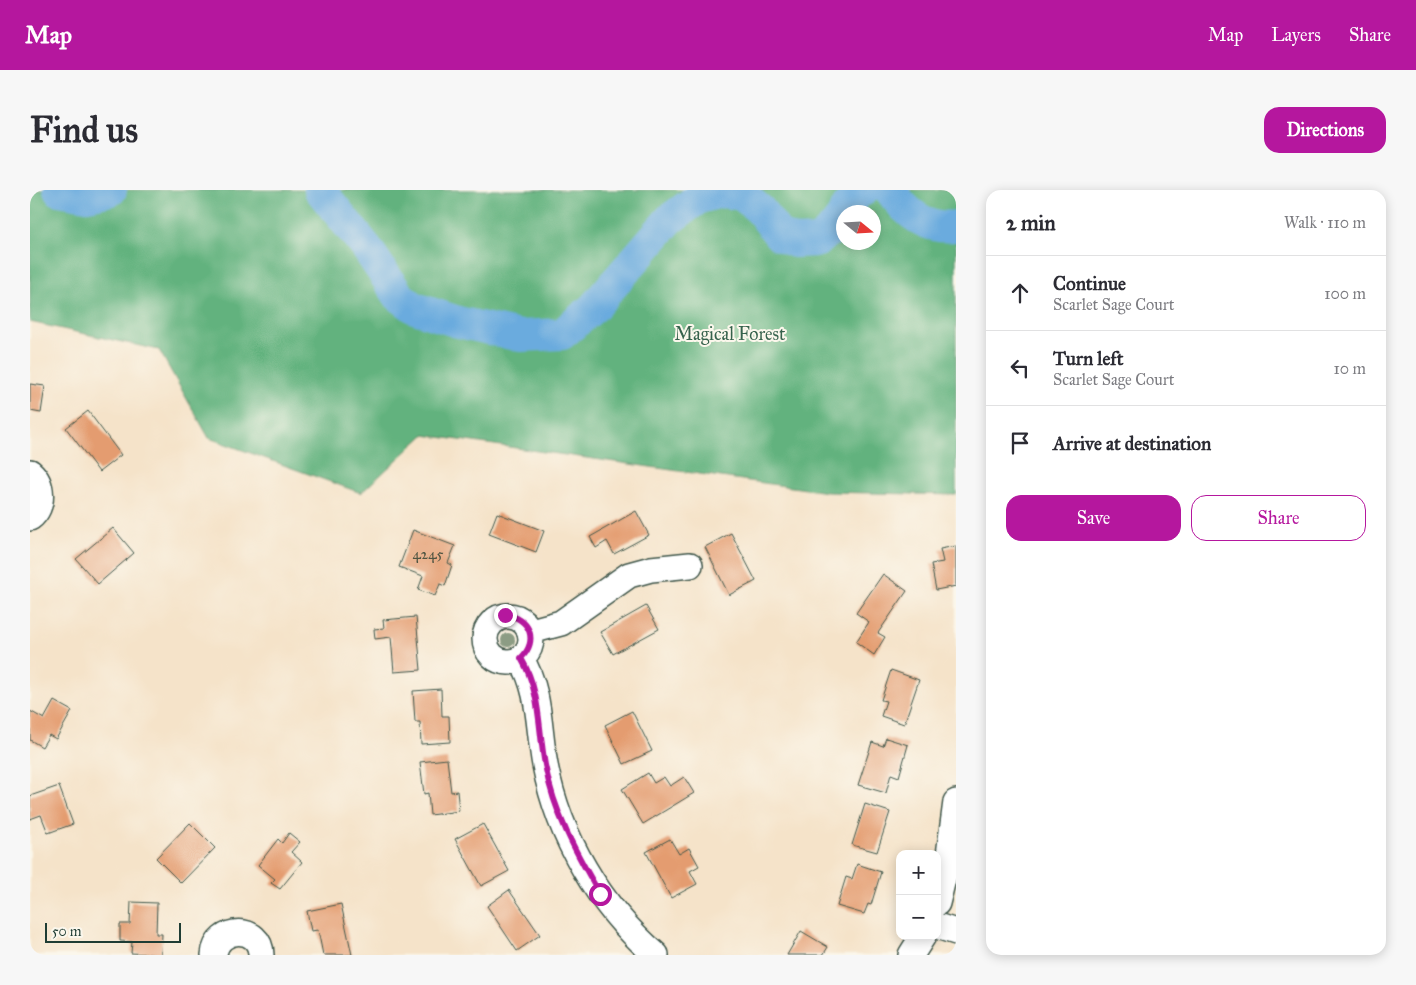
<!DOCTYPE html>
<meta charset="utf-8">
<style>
body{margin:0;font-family:"IM FELL Great Primer",serif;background:#f7f7f7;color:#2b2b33}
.controls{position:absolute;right:15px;bottom:15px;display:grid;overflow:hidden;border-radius:10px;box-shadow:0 2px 12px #0003}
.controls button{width:45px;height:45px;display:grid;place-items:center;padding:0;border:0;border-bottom:1px solid #e1e1e2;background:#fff;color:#2b2b33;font:25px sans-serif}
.compass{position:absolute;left:806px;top:15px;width:45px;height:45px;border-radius:50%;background:#fff;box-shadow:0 2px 12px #0003;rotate:108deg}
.scale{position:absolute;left:15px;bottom:12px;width:136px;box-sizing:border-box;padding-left:5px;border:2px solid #1f3d34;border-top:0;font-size:14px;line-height:18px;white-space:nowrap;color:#1f3d34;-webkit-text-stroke:4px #fbf7ec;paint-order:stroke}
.stop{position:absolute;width:15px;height:15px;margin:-11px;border:4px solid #b5179e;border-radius:50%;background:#fff}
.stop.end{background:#b5179e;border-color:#fff;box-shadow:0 1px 5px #0008}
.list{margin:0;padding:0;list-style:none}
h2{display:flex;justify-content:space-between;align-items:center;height:65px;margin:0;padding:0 20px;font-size:21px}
h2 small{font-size:16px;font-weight:400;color:#7c7c81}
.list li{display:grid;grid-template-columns:32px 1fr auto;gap:15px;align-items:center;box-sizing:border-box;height:75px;padding:0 20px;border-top:1px solid #e1e1e2}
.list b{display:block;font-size:19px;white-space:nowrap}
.list p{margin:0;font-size:16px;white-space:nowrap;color:#7c7c81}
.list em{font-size:16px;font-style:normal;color:#7c7c81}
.actions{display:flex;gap:10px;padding:15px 20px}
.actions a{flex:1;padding:11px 0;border:1px solid #b5179e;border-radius:15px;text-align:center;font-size:18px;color:#b5179e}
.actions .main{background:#b5179e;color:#fff}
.icon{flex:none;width:28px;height:28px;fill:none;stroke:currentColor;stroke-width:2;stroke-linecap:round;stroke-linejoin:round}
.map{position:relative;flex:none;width:926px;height:765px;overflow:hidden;border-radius:15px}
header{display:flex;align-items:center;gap:30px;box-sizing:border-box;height:70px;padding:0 25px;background:#b5179e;color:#fff}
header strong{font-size:24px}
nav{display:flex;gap:28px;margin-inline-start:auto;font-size:18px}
.intro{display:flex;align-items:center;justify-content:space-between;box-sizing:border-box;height:120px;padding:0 30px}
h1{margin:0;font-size:35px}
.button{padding:12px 22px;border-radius:15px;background:#b5179e;color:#fff;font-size:18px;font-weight:700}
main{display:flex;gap:30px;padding:0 30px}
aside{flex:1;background:#fff;border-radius:15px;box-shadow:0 2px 12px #0003}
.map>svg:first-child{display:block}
.forest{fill:#62b27e;stroke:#407859;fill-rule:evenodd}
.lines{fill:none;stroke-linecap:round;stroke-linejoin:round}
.river{stroke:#6aabde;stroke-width:32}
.building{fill:#e49c6f}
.minor-casing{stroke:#3f564a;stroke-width:28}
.minor{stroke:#fff;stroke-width:25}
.tree{fill:#8c9c84}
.route{stroke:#b5179e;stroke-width:6}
.labels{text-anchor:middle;stroke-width:4;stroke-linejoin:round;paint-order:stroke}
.number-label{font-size:15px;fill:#505543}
.park-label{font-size:18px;fill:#36624c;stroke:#fbf7ec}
</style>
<header>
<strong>Map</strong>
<nav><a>Map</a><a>Layers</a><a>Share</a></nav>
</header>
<div class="intro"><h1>Find us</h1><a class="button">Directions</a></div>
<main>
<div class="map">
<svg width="926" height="765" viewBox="0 0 926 765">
<rect width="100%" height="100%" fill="#fbf7ec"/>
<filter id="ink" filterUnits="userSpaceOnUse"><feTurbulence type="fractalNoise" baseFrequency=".02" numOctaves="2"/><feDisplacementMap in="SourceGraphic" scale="10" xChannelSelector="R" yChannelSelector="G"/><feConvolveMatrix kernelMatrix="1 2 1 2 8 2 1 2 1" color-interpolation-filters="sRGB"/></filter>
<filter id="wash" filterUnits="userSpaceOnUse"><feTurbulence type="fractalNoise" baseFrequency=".0096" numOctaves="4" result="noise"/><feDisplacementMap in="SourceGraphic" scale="20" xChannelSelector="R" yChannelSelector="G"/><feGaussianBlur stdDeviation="1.12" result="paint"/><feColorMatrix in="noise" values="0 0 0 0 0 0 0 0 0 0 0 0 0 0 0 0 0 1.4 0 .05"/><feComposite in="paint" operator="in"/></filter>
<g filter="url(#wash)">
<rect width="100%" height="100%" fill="#f5e3c9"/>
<path class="forest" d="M0,0h926v305l-129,-3 -403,-57 -63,58 -152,-55 -50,-88 -129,-28zM814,22h30v30h-30z"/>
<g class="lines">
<path class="river" d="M29,0l28,5 24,-5
M290,0l46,57 33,49 16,12 43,14 62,14 42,-2 31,-26 77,-89 29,-21 22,-6 21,3 18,15 19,25 16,7 23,-1 17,-15 9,-12
M860,0c16,23 36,40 66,36
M814,22l13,-19 7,-3"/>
</g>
<g id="blocks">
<path class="building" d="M0,194l15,2 -4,27 -11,-2z
M58,221l33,44 -22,17 -33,-44z
M606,321l13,24 -35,19 -7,-13 -11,7 -6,-11z
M467,323l47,18 -8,21 -47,-18z
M83,338l21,25 -36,31 -22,-25z
M383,340l42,16 -7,17 4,2 -7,21 -5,-2 -5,12 -17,-6 5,-14 -24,-9z
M701,343l25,48 -27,14 -24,-48z
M926,356v40l-20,4 -5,-26 12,-2 -3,-13z
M853,384l24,17 -29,42 7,4 -11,18 -18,-13 13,-20 -13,-9z
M616,416l13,23 -46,25 -13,-22z
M386,427l5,53 -27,2 -3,-35 -16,2 -1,-10 10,-1 -1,-8z
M861,480l28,10 -15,44 -23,-8 5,-15 -5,-1z
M411,499l1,27h7l1,26 -29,2 -1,-22h-5l-2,-31z
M24,511l18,10 -16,28 -7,-4 -7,12 -12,-7v-29l14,8z
M602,521l20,40 -28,13 -19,-39z
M856,548l22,7 -9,32 -8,-3 -5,19 -28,-8 14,-43 11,4z
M417,569l4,33 6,-1 2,20 -29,4 -2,-22 -4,1 -4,-32z
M618,583l6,10 10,-6 6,9 14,-9 10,16 -51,31 -21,-35z
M29,596l14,38 -25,9 -7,-18 -11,4v-23z
M835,614l25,8 -13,40 -25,-7z
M160,633l25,25 -34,35 -25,-25z
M453,634l26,47 -28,15 -26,-47z
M259,643l11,9 -9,10 11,10 -22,27 -9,-6 4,-4 -17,-14 20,-26 4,4z
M640,649l9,15 10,-6 10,18 -9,5 7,13 -26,14 -25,-46z
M827,674l24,8 -10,33 -3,-1 -4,10 -27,-8 9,-29 6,2z
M479,700l31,45 -23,16 -30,-45z
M101,712l26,1 -1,31h6l-1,21 -30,-2 1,-11 -12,-1v-17h10z
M311,714l11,51h-29l-5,-25 -7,1 -4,-20z
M771,741l27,16 -5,8h-36z"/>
</g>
</g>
<g filter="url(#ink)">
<use href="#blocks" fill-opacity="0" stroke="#3f564a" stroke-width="1"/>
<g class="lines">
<defs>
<path id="minor" d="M0,282c13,11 15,35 0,46
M455 449a23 23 0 1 1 46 0a23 23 0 1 1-46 0Z
M501,441l30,-8 68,-48 22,-6 39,-4
M491,469c20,33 17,69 24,106 14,73 55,142 111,190
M907,713l12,-48 7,-53
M907,736l19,6
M184,765c2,-29 47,-31 47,0
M881,765l12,-19"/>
</defs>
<use href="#minor" class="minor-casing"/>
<use href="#minor" class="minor"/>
</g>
<circle class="tree" cx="478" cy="450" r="7"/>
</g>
<g class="lines" filter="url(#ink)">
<path class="route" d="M475,425c25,2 34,26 16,43 20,34 17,70 24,107 9,48 31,88 55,129"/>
</g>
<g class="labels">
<g class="number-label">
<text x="398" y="369">4245</text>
</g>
<g class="park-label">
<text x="700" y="150">Magical Forest</text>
</g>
</g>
</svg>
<div class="controls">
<button>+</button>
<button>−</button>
</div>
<svg class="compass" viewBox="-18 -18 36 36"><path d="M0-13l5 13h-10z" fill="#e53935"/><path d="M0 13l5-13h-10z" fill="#7c7c81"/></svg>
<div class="scale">50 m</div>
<div class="stop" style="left:570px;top:704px"></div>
<div class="stop end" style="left:475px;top:425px"></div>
</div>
<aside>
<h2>2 min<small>Walk · 110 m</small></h2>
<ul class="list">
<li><svg class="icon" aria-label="ahead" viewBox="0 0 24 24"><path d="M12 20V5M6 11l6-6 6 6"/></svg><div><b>Continue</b><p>Scarlet Sage Court</p></div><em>100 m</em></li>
<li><svg class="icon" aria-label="left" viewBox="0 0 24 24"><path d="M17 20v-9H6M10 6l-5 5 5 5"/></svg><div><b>Turn left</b><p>Scarlet Sage Court</p></div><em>10 m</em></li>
<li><svg class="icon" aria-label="arrive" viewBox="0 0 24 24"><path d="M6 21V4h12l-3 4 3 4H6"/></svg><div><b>Arrive at destination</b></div></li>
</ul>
<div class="actions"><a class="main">Save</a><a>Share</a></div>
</aside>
</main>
